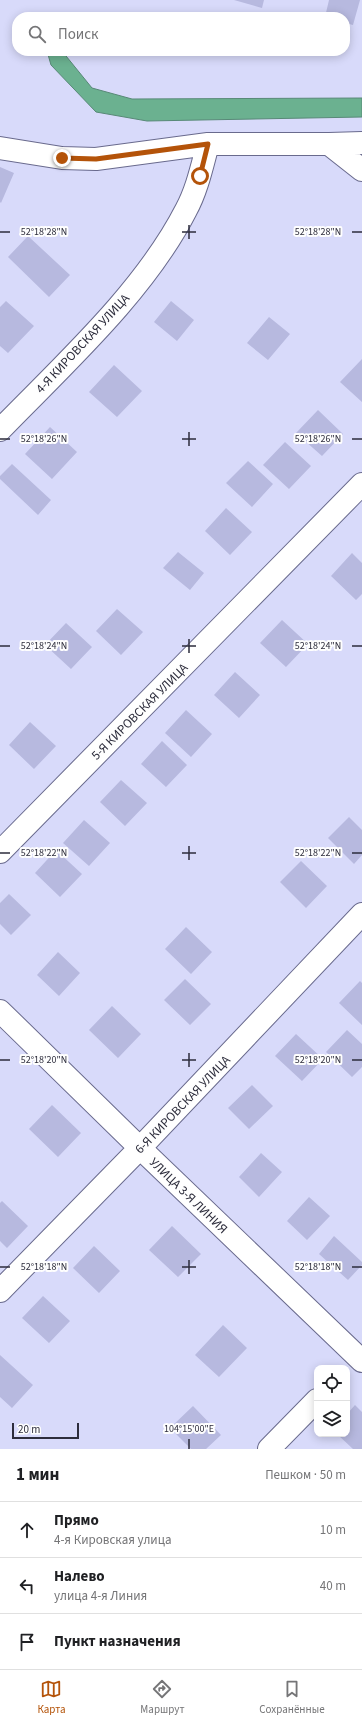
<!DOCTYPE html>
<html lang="ru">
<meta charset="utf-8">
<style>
body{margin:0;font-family:"Source Sans 3",sans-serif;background:#f6f6f6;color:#202124}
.controls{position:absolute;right:12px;bottom:12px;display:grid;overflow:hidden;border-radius:8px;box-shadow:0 2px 10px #0003}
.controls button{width:36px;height:36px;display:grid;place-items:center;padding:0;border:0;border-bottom:1px solid #e0e0e0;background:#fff;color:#202124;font:20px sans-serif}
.scale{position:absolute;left:12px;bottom:10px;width:67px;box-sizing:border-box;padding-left:4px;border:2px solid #2d2d3c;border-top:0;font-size:11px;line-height:14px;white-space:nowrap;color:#2d2d3c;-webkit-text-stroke:3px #fefefe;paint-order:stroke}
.stop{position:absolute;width:12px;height:12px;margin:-9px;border:3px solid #b45309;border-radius:50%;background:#fff}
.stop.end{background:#b45309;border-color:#fff;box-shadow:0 1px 4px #0008}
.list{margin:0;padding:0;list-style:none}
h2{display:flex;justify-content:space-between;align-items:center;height:52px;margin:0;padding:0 16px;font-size:17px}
h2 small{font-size:13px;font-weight:400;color:#757577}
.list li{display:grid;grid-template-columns:26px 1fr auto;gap:12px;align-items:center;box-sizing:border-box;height:56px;padding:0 16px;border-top:1px solid #e0e0e0}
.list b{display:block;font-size:15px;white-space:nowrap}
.list p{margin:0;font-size:13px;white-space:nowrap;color:#757577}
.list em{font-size:13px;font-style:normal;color:#757577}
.icon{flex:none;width:22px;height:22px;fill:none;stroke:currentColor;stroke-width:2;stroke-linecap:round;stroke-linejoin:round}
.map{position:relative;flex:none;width:362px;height:1449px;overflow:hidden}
.search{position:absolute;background:#fff;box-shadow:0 2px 10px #0003;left:12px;right:12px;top:12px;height:44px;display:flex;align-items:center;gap:10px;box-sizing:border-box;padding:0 14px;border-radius:16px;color:#757577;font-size:15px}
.sheet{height:220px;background:#fff}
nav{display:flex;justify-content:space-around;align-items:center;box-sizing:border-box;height:56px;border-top:1px solid #e0e0e0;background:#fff;font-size:11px;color:#757577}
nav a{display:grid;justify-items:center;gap:2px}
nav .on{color:#b45309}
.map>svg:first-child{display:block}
.water{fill:#6bb190;stroke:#588977}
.building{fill:#b7b9df}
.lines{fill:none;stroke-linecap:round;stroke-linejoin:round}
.minor-casing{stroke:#696a8d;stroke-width:24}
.minor{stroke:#fff;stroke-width:22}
.route{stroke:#b45309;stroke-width:5}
.ticks{fill:none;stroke:#2d2d3c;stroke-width:1.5}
.labels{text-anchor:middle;stroke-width:4;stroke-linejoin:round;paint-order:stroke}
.street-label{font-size:13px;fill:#2d2d3c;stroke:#fefefe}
.ticks-label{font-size:10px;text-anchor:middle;fill:#2d2d3c;stroke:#fefefe;stroke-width:4;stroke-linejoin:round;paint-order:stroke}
</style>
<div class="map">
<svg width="362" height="1449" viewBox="0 0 362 1449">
<rect width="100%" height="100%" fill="#d8dafa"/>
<path class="water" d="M47,51h15l30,37 40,11 230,-1v19l-215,4 -51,-9 -45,-47z"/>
<path class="building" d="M234,0h30l-2,8z
M329,0h31l-7,25 -8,-2v-6h-20z
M0,167l14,6 -13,30 -1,-1z
M28,236l42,39 -21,22 -41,-40z
M6,301l28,25 -26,27 -8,-7v-39z
M171,301l23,19 -17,21 -23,-19z
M269,317l21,17 -22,26 -21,-17z
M362,359v43l-22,-20z
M114,365l28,26 -25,26 -28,-25z
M318,410l25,24 -21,22 -26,-23z
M50,427l27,25 -25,27 -27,-25z
M285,442l26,24 -22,23 -26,-24z
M248,461l25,23 -21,23 -26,-24z
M12,464l39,36 -13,15 -38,-36v-3z
M226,508l26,24 -22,23 -25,-24z
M178,552l26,21 -14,17 -27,-22z
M352,553l10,10v31l-6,6 -25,-24z
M117,609l26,23 -22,23 -25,-24z
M282,620l26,24 -22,23 -26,-24z
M66,623l26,24 -21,22 -26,-24z
M235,672l25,23 -21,23 -25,-23z
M186,710l26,24 -21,23 -26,-24z
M30,722l26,24 -22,23 -25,-24z
M162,741l25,24 -21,22 -25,-23z
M121,780l26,23 -22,23 -25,-24z
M349,817l13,13v25l-8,9 -26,-26z
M84,820l26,23 -21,23 -26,-23z
M56,850l26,24 -22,23 -25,-24z
M301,861l26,25 -21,22 -26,-26z
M9,894l22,21 -20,20 -11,-11v-21z
M186,927l26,25 -21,22 -26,-25z
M58,952l22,21 -21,23 -22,-21z
M185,979l26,25 -21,21 -26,-25z
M360,981l2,2v42l-23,-22z
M112,1006l29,28 -23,24 -29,-28z
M347,1030l15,14v23l-10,10 -26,-25z
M296,1034l27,25 -21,22 -27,-25z
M252,1085l21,21 -24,23 -21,-21z
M52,1105l29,28 -23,24 -29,-28z
M261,1153l21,19 -23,25 -20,-20z
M309,1197l21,19 -23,24 -20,-19z
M2,1201l26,25 -21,22 -7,-7v-38z
M172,1226l29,28 -23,23 -29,-27z
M334,1236l28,26v3l-14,15 -29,-26z
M94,1246l26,25 -21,22 -26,-25z
M43,1296l27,25 -21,22 -27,-25z
M223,1325l24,23 -28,29 -24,-22z
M0,1355l33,30 -21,23 -12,-11z
M355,1405l7,7v37h-9l-16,-15h10v-20z
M193,1406l28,29 -15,14h-15l-21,-21z"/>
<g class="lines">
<defs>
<path id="minor" d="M329,144l33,26
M0,148l62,10 34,1 112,-15h121l33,-1
M0,430c64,-66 144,-138 186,-220 11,-20 16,-44 22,-66
M0,852l362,-368
M0,1011l140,137 222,213
M0,1291l140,-143 222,-234
M269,1449l48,-49"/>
</defs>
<use href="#minor" class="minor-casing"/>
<use href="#minor" class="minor"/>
</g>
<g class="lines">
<path class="route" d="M62,158l34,1 112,-15 -8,32"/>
</g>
<path class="ticks" d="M189,225v14M0,232h10M182,232h14M352,232h10M189,432v14M0,439h10M182,439h14M352,439h10M189,639v14M0,646h10M182,646h14M352,646h10M189,846v14M0,853h10M182,853h14M352,853h10M189,1053v14M0,1060h10M182,1060h14M352,1060h10M189,1260v14M0,1267h10M182,1267h14M352,1267h10M189,1439v10"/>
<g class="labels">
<g class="street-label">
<text transform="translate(82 343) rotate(-47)" y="5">4-Я КИРОВСКАЯ УЛИЦА</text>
<text transform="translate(139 711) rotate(-45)" y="5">5-Я КИРОВСКАЯ УЛИЦА</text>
<text transform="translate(182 1104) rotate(-46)" y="5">6-Я КИРОВСКАЯ УЛИЦА</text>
<text transform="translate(189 1195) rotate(44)" y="5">УЛИЦА 3-Я ЛИНИЯ</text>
</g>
</g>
<g class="ticks-label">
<text x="44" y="235">52°18'28"N</text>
<text x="318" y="235">52°18'28"N</text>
<text x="44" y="442">52°18'26"N</text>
<text x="318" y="442">52°18'26"N</text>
<text x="44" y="649">52°18'24"N</text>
<text x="318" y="649">52°18'24"N</text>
<text x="44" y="856">52°18'22"N</text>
<text x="318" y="856">52°18'22"N</text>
<text x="44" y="1063">52°18'20"N</text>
<text x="318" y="1063">52°18'20"N</text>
<text x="44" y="1270">52°18'18"N</text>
<text x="318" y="1270">52°18'18"N</text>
<text x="189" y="1432">104°15'00"E</text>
</g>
</svg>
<div class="controls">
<button><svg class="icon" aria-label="locate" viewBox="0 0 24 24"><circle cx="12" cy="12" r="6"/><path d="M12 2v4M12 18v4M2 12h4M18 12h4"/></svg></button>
<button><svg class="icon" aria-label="layers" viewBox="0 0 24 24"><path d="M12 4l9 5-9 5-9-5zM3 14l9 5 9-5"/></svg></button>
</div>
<div class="scale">20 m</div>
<div class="stop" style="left:200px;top:176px"></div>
<div class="stop end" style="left:62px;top:158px"></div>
<div class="search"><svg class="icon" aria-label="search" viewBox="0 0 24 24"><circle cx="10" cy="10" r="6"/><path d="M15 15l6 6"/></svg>Поиск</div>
</div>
<section class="sheet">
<h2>1 мин<small>Пешком · 50 m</small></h2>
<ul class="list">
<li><svg class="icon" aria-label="ahead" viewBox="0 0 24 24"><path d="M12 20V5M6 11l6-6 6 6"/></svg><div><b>Прямо</b><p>4-я Кировская улица</p></div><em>10 m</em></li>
<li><svg class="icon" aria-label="left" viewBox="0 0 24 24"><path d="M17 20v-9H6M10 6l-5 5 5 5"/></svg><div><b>Налево</b><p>улица 4-я Линия</p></div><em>40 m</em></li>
<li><svg class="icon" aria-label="arrive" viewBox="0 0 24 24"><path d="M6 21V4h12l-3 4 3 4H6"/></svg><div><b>Пункт назначения</b></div></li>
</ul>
</section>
<nav>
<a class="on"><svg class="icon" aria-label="map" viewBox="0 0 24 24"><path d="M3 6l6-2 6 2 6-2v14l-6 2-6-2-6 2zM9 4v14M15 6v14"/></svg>Карта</a>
<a><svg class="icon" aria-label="directions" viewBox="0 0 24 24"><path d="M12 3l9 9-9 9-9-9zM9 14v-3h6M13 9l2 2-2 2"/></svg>Маршрут</a>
<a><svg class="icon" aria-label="saved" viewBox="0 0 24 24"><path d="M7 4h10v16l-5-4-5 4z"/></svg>Сохранённые</a>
</nav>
